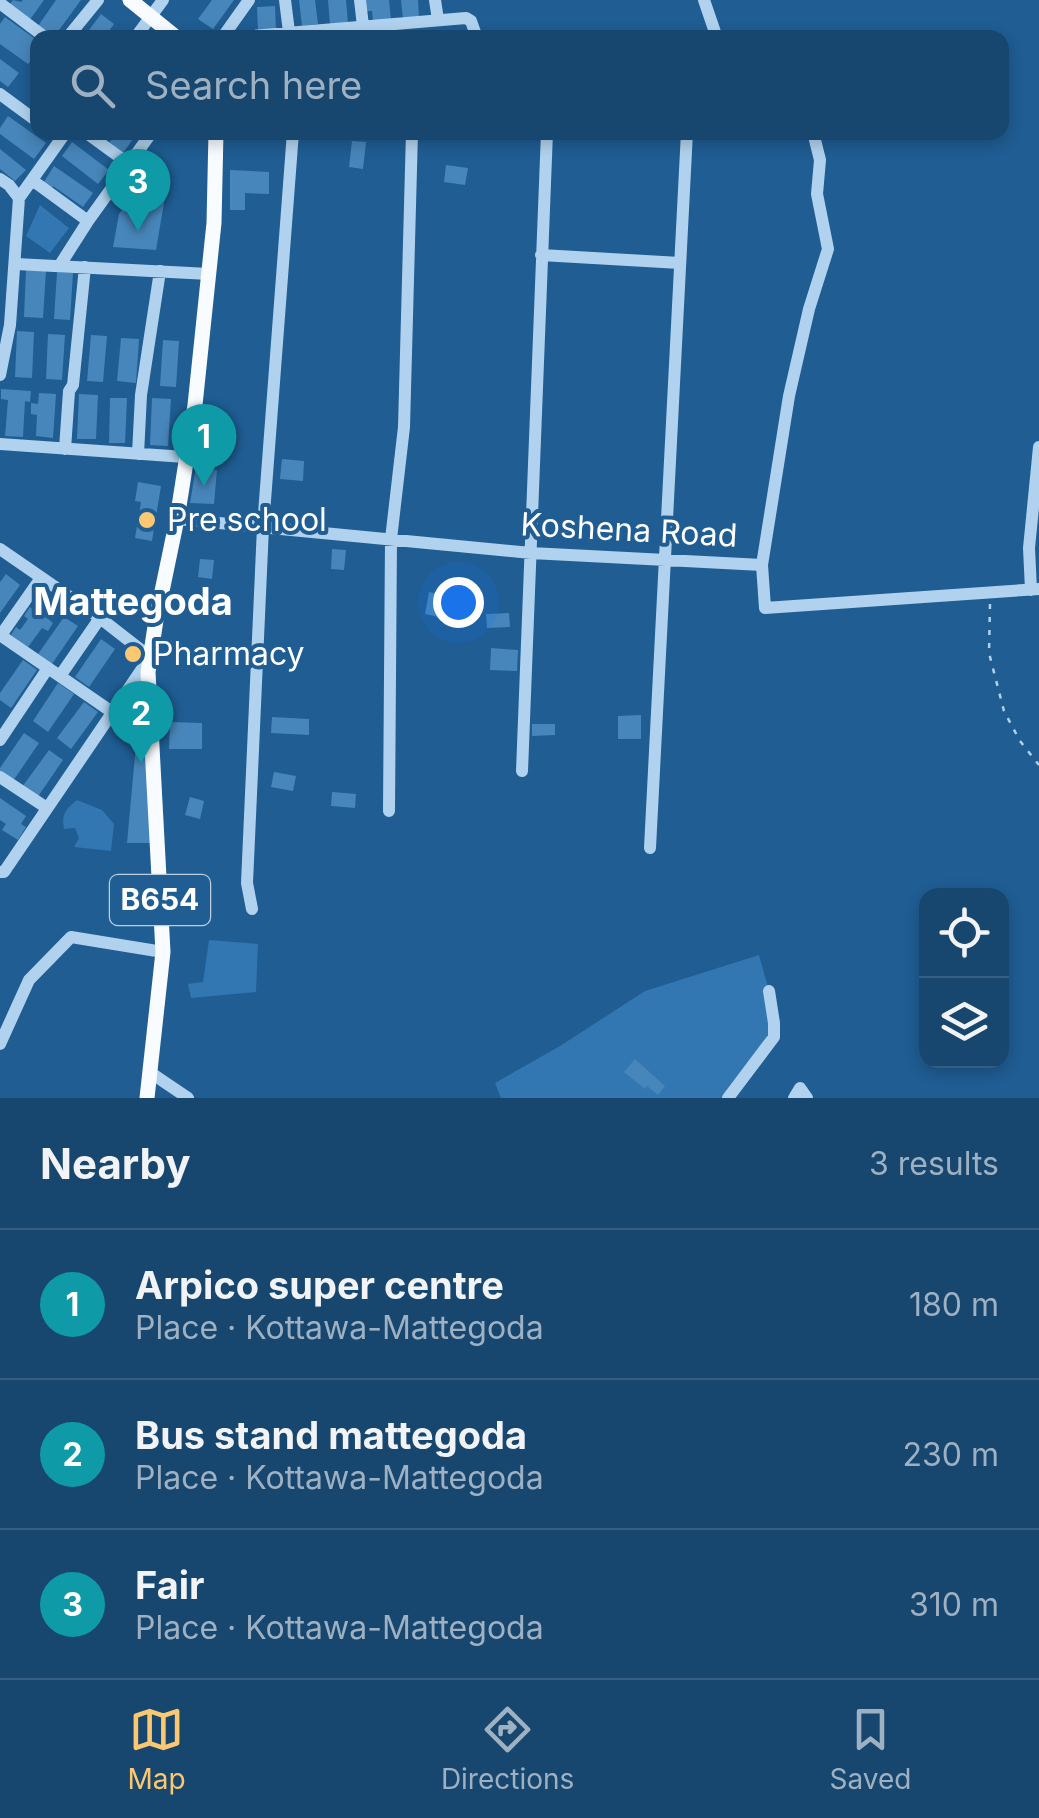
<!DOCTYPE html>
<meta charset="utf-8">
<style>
body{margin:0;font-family:Inter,sans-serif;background:#204d73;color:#f1f3f6}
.controls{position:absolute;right:30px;bottom:30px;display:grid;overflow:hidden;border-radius:20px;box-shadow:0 5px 15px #0003}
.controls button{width:90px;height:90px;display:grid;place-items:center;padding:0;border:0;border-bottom:2px solid #365e81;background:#17466e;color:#f1f3f6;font:50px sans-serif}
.you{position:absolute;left:458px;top:602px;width:35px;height:35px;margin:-25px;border:8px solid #fff;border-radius:50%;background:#1a73e8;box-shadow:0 0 0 15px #1a73e833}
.badge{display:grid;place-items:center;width:65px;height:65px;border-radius:50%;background:#fcc771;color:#fff;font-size:32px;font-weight:700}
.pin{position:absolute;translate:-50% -82px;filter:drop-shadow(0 2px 5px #0008)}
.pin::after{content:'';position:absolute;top:52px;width:35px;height:30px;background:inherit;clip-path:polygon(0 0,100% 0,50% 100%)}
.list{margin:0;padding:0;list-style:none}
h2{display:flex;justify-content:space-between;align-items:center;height:130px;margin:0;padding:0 40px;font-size:42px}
h2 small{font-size:32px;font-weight:400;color:#9eb1c2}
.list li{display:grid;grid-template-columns:65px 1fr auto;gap:30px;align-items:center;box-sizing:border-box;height:150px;padding:0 40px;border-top:2px solid #365e81}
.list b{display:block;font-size:38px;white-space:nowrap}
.list p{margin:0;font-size:32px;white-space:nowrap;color:#9eb1c2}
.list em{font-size:32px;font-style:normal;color:#9eb1c2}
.icon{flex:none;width:55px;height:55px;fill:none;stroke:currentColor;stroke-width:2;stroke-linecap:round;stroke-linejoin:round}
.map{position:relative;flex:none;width:1039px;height:1098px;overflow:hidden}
.search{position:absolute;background:#17466e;box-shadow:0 5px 15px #0003;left:30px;right:30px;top:30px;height:110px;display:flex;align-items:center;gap:25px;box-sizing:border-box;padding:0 35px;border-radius:20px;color:#9eb1c2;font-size:38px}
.sheet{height:580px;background:#17466e}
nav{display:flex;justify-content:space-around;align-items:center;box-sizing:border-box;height:140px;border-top:2px solid #365e81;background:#17466e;font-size:28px;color:#9eb1c2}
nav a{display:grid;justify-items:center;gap:5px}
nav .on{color:#fcc771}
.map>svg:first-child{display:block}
.green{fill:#3277b1}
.building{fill:#4786ba}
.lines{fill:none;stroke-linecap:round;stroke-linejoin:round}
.path{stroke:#b1d2ee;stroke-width:2.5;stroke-dasharray:5 8;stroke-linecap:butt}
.minor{stroke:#b1d2ee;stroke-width:12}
.major{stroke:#f8fbff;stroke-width:15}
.poi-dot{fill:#fcc771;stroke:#1f5d93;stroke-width:4}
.labels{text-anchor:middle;stroke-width:8;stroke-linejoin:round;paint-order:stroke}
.shield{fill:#1f5d93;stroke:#bccedf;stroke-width:2.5}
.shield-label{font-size:30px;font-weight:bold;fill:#fff}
.poi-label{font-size:32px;fill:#fff;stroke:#1f5d93;text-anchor:start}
.street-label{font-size:32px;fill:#fff;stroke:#1f5d93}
.quarter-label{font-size:38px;font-weight:bold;fill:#fff;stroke:#1f5d93}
</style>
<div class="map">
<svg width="1039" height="1098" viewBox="0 0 1039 1098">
<rect width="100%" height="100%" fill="#1f5d93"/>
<path class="green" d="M40,205l29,23 -19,25 -24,-17z
M77,800l25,10 12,14 -3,27 -37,-4 5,-9 -4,-10 -11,1c-3,-15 2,-20 13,-29z
M209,940l49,4 -2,48 -65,6 -3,-14 15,-2z
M759,955l10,36 5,46 -46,61h-227l-6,-15 65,-37 85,-55z"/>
<path class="building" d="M13,0l8,2 2,-2h21l-15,21 -20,-16z
M56,0h25l-27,37 -16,-11z
M212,0h22l-21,29 -15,-10z
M299,0h16l3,24 -16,2z
M328,0h18l2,23 -18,2z
M364,0h25l2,20 -18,2 -1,-11h-7z
M401,0h17l1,18 -16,1z
M275,6l1,24 -18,1 -1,-24z
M101,14l13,10 -10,14h-21z
M5,17l33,24v11l-10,12 -28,-20v-20z
M0,59l19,14 -11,14 -8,-6z
M8,116l38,27 -12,16 -34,-25v-6z
M116,132h22l-15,21 -14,-10z
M352,141l14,1 -3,27 -14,-2z
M72,142l37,28 -11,14 -36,-28z
M0,149l26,21 -11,11 -15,-12z
M446,165l22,3 -3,17 -21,-3z
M54,166l39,27 -10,14 -30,-21 -2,5 -9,-6z
M230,170l39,2v22l-24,-1v17h-15z
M133,194l10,4 9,-4 13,3 -9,53 -43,-3 6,-33z
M26,270l20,1 -3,47 -19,-1z
M57,272l16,1 -3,47 -16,-1z
M17,331l17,1 -2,46 -17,-1z
M48,334l17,1 -3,45 -16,-1z
M91,335l16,1 -4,46 -16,-1z
M121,338l18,1 -3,44 -19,-2z
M163,340l16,1 -3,46 -16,-1z
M1,389l30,2 -1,11 -5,-1 -2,36 -18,-1 3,-36 -7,-1z
M39,393l17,1 -3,44 -17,-2 1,-21 -6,-1v-11l7,1z
M79,394l19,1 -2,44h-19z
M110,398h17l-2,45h-16z
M152,398l19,1 -3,47 -18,-1z
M206,430l19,2 -1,12h-20z
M282,459l22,2 -1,20 -23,-2z
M196,467l21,3 -3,34 -24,-1z
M138,482l23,4 -9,55 -17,-3 6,-36 -6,-1z
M332,549l14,1 -2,20 -13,-1z
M200,559l14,1 -2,19 -14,-2z
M6,574l14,11 -20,28v-31z
M429,592l15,3 -5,22 -14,-3z
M42,600l13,9 -7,10 5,4 -5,8 -6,-3 -14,19 -17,-12 5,-8 4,3 8,-11 -4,-3 6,-9 4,3z
M509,613l1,14 -23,1 -1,-14z
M64,617l14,9 -26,38 -14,-10z
M101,639l14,10 -26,38 -14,-10z
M491,648l27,2 -1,21 -27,-1z
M23,660l14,10 -26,38 -11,-8v-7z
M58,683l16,11 -26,38 -15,-11z
M140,701l5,1 8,141h-26z
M84,702l14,10 -27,37 -14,-11z
M641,715v24h-23v-23z
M272,717l37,2v16l-38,-2z
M170,722l32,1v26h-33z
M532,724h23v11l-23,1z
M24,733l15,10 -26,38 -13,-9v-4z
M49,750l14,10 -26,38 -15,-11z
M274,772l22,4 -3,15 -22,-4z
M332,792l24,2 -1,14 -24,-2z
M190,797l14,4 -4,18 -15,-4z
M0,798l26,18 -5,8 5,3 -8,13 -16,-10 4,-6 -6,-4z
M635,1059l30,27 -7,9 -11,-9 -2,3 -21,-17z"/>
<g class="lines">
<path class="path" d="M990,604l-1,49 15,58 16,30 19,24"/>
<path class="minor" d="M285,0l4,32
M360,0l3,26
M435,0l3,20
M704,0l13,38
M1,4l45,34
M67,38l31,-38
M135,38l28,-38
M222,38l27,-38
M229,38l237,-20 5,3 6,17
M0,94l38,28
M85,132l44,32
M0,179l9,6 10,13 47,-66
M32,180l56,41
M541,255l139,8
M16,264l193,10
M60,265l28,-44 64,-89
M0,375l10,-50 9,-127
M0,444l185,13
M65,449l4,-58 4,-6 12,-118
M138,454l3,-59 19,-124
M177,519l354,34 231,12 3,43 274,-19
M0,549l100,69 50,39 -146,215h-4
M762,565l27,-169 20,-87 19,-60 -11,-55 3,-34 -7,-28
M1031,590l-2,-42 10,-101
M0,635l112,77
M1,635l40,-57
M60,676l40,-58
M0,740l48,-72
M522,771l25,-639
M0,777l47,31
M389,811l2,-272 13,-112 8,-295
M650,848l37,-716
M252,909l-5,-26 16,-356 30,-395
M0,1044l29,-64 42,-43 92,15
M151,1073l37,25
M728,1098l46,-61v-14l-5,-32
M794,1098l6,-10 7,10"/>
<path class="major" d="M130,0l47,38
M147,1098l16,-146 -15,-280 8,-52 21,-101 18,-114 19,-182 2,-91"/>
</g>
<g class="poi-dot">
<circle cx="147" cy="520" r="10"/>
<circle cx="133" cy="654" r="10"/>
</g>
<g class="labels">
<rect class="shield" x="110" y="875" width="100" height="50" rx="8"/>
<g class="shield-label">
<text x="160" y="910">B654</text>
</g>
<g class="poi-label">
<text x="167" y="531">Pre school</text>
<text x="153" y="665">Pharmacy</text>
</g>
<g class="street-label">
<text transform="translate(629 530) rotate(3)" y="11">Koshena Road</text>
</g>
<g class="quarter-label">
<text x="133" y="615">Mattegoda</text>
</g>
</g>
</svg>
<div class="controls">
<button><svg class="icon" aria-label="locate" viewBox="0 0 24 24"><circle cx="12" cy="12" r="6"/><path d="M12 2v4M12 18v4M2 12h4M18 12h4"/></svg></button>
<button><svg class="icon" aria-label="layers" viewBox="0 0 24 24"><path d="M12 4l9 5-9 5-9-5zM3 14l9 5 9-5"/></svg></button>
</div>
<div class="you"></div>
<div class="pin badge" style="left:204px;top:486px;background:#0f9aa8">1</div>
<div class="pin badge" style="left:141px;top:763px;background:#0f9aa8">2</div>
<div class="pin badge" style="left:138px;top:231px;background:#0f9aa8">3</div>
<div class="search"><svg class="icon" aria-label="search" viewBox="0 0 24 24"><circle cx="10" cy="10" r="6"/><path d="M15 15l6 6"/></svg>Search here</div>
</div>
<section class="sheet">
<h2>Nearby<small>3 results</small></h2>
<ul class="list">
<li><span class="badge" style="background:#0f9aa8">1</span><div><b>Arpico super centre</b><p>Place · Kottawa-Mattegoda</p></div><em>180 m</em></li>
<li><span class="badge" style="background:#0f9aa8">2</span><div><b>Bus stand mattegoda</b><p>Place · Kottawa-Mattegoda</p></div><em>230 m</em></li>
<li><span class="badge" style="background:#0f9aa8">3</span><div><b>Fair</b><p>Place · Kottawa-Mattegoda</p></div><em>310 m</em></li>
</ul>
</section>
<nav>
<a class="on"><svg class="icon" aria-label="map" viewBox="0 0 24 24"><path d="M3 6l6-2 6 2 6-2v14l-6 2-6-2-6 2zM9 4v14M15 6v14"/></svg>Map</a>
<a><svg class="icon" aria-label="directions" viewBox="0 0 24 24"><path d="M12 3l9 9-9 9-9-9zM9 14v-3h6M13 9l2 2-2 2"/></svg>Directions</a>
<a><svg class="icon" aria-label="saved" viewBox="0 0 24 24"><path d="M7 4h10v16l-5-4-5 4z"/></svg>Saved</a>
</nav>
